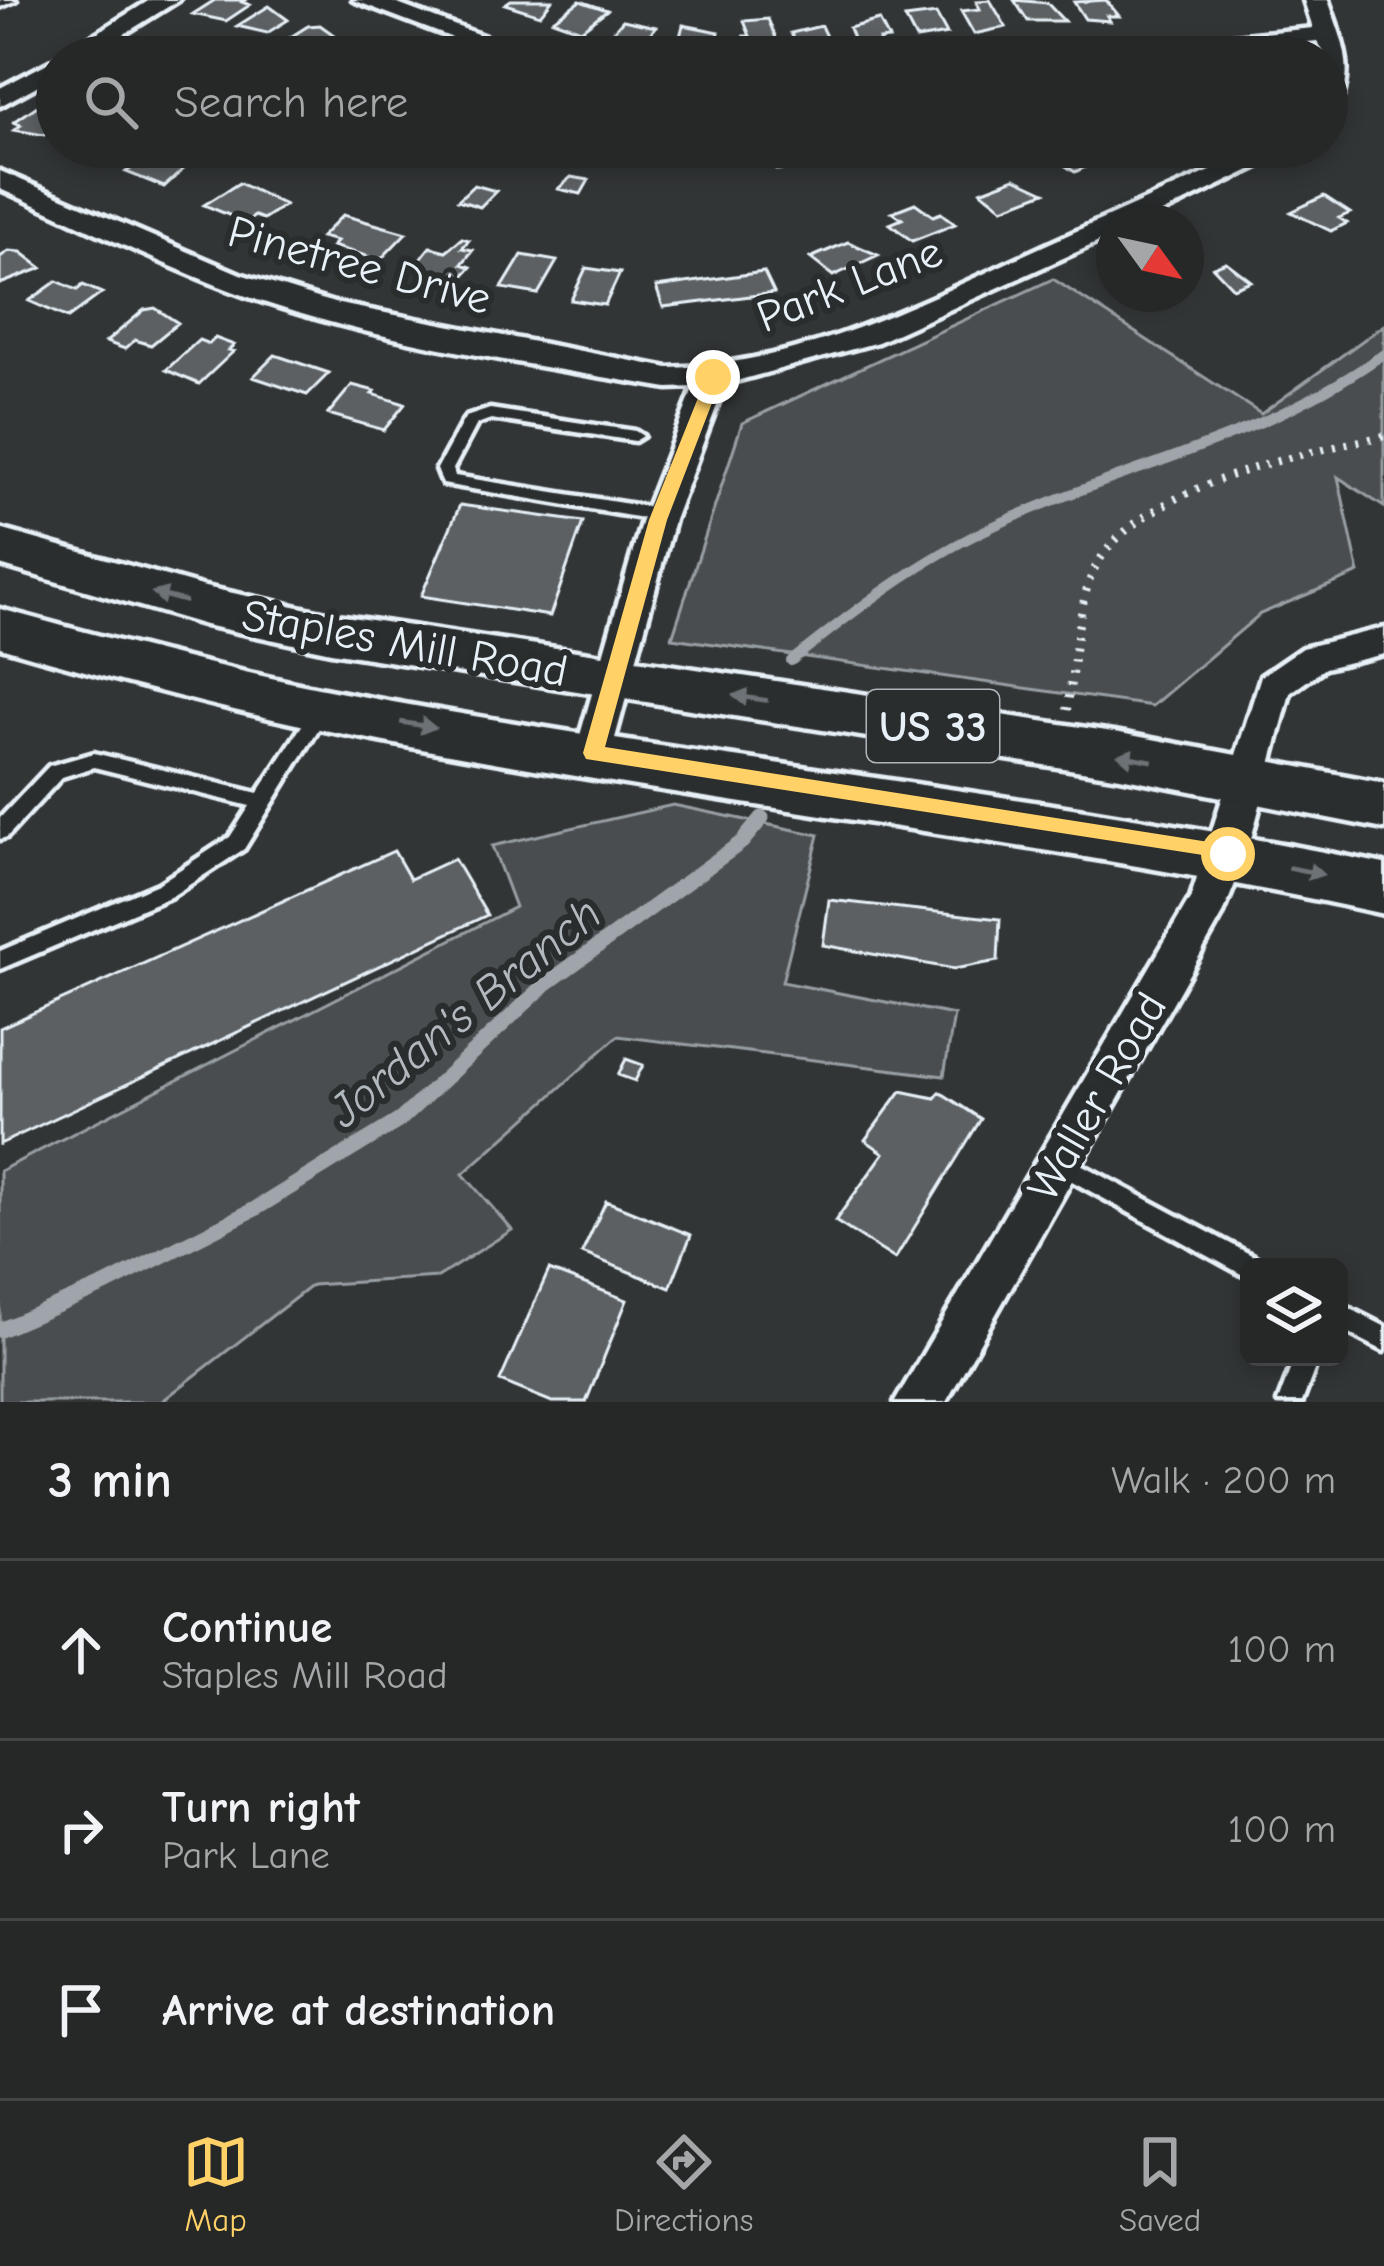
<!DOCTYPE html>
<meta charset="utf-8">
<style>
body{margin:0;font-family:"Comic Neue",sans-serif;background:#323434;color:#f1f3f6}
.controls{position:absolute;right:36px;bottom:36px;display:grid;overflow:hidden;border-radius:18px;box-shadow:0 6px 18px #0003}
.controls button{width:108px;height:108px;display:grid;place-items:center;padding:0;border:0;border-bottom:3px solid #424445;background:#262828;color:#f1f3f6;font:60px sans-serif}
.compass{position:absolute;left:1096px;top:204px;width:108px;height:108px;border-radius:50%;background:#262828;box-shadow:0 6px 18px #0003;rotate:123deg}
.stop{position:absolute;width:36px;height:36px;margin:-27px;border:9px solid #ffd166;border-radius:50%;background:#fff}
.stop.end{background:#ffd166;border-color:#fff;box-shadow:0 3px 12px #0008}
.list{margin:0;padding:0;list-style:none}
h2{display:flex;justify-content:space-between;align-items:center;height:156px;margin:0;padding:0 48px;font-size:51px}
h2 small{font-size:39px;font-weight:400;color:#a4a6a8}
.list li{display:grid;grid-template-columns:78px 1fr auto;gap:36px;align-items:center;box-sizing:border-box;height:180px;padding:0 48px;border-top:3px solid #424445}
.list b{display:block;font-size:45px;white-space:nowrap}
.list p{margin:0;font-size:39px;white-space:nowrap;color:#a4a6a8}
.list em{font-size:39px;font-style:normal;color:#a4a6a8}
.icon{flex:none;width:66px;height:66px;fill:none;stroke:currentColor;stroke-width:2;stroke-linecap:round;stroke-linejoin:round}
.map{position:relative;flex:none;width:1384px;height:1402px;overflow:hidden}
.search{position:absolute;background:#262828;box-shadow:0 6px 18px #0003;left:36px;right:36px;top:36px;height:132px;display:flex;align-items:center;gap:30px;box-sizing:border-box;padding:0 42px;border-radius:66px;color:#a4a6a8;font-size:45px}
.sheet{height:696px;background:#262828}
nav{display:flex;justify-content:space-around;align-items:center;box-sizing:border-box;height:168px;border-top:3px solid #424445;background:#262828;font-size:33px;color:#a4a6a8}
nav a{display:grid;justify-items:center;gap:6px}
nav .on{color:#ffd166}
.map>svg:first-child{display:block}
.green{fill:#494d4f;stroke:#989fa4;stroke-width:3}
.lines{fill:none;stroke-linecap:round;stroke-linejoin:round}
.stream-far2{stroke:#9fa5aa;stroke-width:9}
.stream-far1{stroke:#9fa5aa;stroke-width:10}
.stream{stroke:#9fa5aa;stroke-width:15}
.building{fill:#5c6063;stroke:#e8f1f8;stroke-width:3}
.service-casing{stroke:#e8f1f8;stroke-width:9}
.minor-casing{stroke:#e8f1f8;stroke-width:9}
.primary-casing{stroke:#e8f1f8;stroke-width:9}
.path{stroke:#e8f1f8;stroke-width:8;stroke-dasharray:3 9;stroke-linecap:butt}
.service{fill:#2a2d2e;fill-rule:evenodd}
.minor{fill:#2a2d2e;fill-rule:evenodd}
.primary{fill:#2a2d2e;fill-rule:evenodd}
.oneway{fill:#6c7275}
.route{fill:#ffd166}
.labels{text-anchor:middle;stroke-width:12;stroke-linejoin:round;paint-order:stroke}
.shield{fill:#2a2d2e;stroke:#afb6bb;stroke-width:3}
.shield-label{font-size:42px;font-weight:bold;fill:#e8f1f8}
.street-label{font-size:45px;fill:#e8f1f8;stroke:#2a2d2e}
.water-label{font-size:48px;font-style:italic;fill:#b1b8be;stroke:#2a2d2e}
</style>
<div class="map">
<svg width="1384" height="1402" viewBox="0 0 1384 1402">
<rect width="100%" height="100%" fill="#323536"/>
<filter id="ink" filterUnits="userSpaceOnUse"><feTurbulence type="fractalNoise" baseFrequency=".00833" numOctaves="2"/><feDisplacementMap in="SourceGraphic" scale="24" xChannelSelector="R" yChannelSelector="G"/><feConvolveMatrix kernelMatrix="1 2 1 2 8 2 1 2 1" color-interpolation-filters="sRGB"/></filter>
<g filter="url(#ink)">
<path class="green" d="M1053,279l208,135 123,-89v182l-46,-30 21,96 -99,41 -108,92 -480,-68 70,-215z
M673,805l146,30 -37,147 172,33 -10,61 -326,-40 -155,138 49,56 -74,47 -126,8 -151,117h-161v-231l515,-264 -23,-61z"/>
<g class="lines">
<path class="stream-far2" d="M1375,360l9,-6"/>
<path class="stream-far1" d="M791,661c64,-51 130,-102 205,-136 128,-59 266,-85 383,-168"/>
<path class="stream" d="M0,1330l105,-45 150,-76 145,-89 146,-136 196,-142 20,-24"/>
</g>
<path class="building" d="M215,0h30l-3,2 8,3 -24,16 -33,-7z
M511,0h41l-12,15 -35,-11z
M990,0l16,27 -32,7 -13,-23 19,-2 -4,-8z
M1014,0l33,3 17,18h-36z
M1106,0l13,16h-12l3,5 -25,-2 -11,-17z
M580,1l27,9 -26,20 -28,-10z
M269,6l19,14 -21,13 -30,-7z
M936,14l11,20 -31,5 -11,-21z
M768,19l13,31 -6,5 -28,-3 -3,-16h6l-6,-15z
M623,20l33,7 -15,17 -11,2 -22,-9z
M879,20l10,19 -10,1 1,4 -26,-3 -5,-13z
M320,25l14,10 -29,19 -24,-11 27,-17z
M683,25l36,7 -4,20 -33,1 2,-8h-6z
M821,26l9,19 -21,6 -11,-3 -7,-15z
M369,42l17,11 -50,4 22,-14z
M40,104l17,4 -1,19 -12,8 -30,-5 7,-5 -7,-3z
M622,147h42l-4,13 -41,-3z
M705,147h38v7l-39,5z
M1075,147l23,14 -23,11 -23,-15z
M1116,147h49l-16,2 10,6 -20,9z
M156,152l32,13 -24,22 -38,-15z
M793,154l15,13 -32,3 -6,-14z
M571,177l18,3 -8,14 -23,-5z
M1015,178l30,14 -42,16 -22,-17z
M239,183l46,22 -22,14 -8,-3 -9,6 -42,-17z
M474,185l22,6 -16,16 -22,-7z
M1324,196l26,17 -11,5 8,5 -16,8 -40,-19z
M915,203l18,13 8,-3 14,11 -43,17 -22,-17 12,-5 -10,-7z
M343,215l63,18 -26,27 -48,-14 5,-5 -16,-4z
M462,238l7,2 -7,8 11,2 -11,14 9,3 -9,10 -26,1 -23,-10 17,-21 16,4z
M848,242l30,13 -45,21 -23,-18z
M9,251l12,1 21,16 -42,16v-27z
M522,255l35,6 -19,33 -36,-6z
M1226,262l25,19 -18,7 -20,-21z
M586,268l34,5 -15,32 -34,-5z
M764,272l10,21 -111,14 -7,-20z
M57,281l20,9 6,-5 19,8 -34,25 -39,-17z
M155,308l23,15 -27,22 -16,-5 -10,9 -19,-7 38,-32z
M215,338l19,7 -5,5 5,1 -35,33 -33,-14 33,-30 10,4z
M275,355l54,18 -22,22 -54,-18z
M352,385l23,6 -3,3 33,10 -21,26 -56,-16z
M460,505l123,17 -33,94 -129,-20z
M394,851l16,28 44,-20 33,56 -487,229v-116z
M829,900l171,19 -2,42 -44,8 -131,-24z
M626,1059l17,6 -8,16 -17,-6z
M901,1091l34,7 5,-6 41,27 -86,140 -60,-38 49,-68 -19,-13z
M606,1201l85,34 -21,53 -88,-35z
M549,1270l78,30 -41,102h-34l-52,-21z"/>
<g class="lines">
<defs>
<path id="service" d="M0,0h16l-16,7z
M490,409l145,22 8,5 -8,5 -144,-22 -14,5 -24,45 2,7 205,33 8,6 -2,4 -6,2 -217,-37 -6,-15 26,-48 3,-4z
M322,702l6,2 3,5 -87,140 -72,47 -172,73v-18l158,-67 72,-47 20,-31 -156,-39 -32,10 -55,60 -7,2v-21l49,-52 45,-13 164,40 58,-89z
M1058,1152l201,107 4,8h-14v11l-6,-3 -193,-106 -3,-7 3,-7z
M1339,1303l45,23v25l-45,-23z
M1295,1357h24l-17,45h-24z"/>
<path id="minor" d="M150,0h29l-92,57h-29z
M353,0h34l151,57h-35z
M1304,0h24c13,39 30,70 8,111l-9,3v-57l-10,-16 -149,16h-83l12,-7 216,-22z
M57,58v17l-57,31v-18z
M1264,147h34l-155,75h-29v13l-236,107 -153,42 -51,136 -63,233 -5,10 -13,5 -13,-5 -5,-10 67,-233 52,-133 -26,1c-149,-26 -307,-47 -449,-102 -74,-29 -146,-65 -219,-97v-18l240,103 94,29 334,65c134,-3 252,-65 371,-120 74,-34 150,-67 225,-101z
M1384,628v26l-59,14 -35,25 -43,161 -25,62 -276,486h-51l296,-505 70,-221 41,-28z"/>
<path id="primary" d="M0,529l205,58 126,27 789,119 264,50v46l-264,-52 -789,-125 -126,-27 -205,-60z
M0,609c114,31 228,62 344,84 346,65 695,100 1040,171v50c-344,-75 -695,-111 -1040,-180 -116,-23 -230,-54 -344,-87z"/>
</defs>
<use href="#service" class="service-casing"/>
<use href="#minor" class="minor-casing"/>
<use href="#primary" class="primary-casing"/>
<path class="path" d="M1067,710c7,-41 9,-88 22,-128 31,-93 211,-128 295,-146"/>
<use href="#service" class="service"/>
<use href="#minor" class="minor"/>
<use href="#primary" class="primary"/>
</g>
<defs><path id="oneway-solid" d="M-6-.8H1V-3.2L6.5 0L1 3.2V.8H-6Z" transform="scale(3)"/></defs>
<g class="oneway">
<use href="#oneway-solid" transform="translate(169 597) rotate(-165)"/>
<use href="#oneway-solid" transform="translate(750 698) rotate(-172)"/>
<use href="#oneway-solid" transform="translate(418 725) rotate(9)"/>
<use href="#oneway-solid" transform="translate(1135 758) rotate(-170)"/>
<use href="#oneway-solid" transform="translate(1306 871) rotate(12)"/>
</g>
</g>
<path class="route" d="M708,373l14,4 -55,143 -62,227 623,98 7,3v12l-649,-101 -3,-6 66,-233z"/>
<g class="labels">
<rect class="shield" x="867" y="690" width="132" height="72" rx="9"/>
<g class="shield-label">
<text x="933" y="741">US 33</text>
</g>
<g class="street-label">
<text transform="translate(360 264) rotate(15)" y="16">Pinetree Drive</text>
<text transform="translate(849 283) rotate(-21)" y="16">Park Lane</text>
<text transform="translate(405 642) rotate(10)" y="16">Staples Mill Road</text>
<text transform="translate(1096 1096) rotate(-60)" y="16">Waller Road</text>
</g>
<g class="water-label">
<text transform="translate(464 1011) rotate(-39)" y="17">Jordan's Branch</text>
</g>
</g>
</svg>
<div class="controls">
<button><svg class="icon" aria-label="layers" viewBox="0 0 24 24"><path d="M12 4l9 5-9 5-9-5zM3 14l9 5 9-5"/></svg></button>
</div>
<svg class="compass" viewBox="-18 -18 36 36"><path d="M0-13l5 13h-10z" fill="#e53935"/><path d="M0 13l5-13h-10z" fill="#a4a6a8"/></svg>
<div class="stop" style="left:1228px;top:854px"></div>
<div class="stop end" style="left:713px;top:377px"></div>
<div class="search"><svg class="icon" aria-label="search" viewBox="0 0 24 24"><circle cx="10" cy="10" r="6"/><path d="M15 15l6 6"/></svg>Search here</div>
</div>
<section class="sheet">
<h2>3 min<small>Walk · 200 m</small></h2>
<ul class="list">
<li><svg class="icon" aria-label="ahead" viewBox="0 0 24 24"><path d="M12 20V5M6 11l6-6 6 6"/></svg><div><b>Continue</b><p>Staples Mill Road</p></div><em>100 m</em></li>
<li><svg class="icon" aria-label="right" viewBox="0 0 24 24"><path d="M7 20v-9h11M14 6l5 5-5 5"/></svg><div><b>Turn right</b><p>Park Lane</p></div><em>100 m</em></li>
<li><svg class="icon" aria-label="arrive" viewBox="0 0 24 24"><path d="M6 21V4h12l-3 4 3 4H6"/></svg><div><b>Arrive at destination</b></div></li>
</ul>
</section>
<nav>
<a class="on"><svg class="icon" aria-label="map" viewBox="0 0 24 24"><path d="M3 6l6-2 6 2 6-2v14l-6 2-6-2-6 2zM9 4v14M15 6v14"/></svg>Map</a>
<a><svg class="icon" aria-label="directions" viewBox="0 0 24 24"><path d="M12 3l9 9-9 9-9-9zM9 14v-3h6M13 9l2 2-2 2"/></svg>Directions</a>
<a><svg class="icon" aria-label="saved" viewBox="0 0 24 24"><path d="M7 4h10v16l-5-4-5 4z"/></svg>Saved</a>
</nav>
